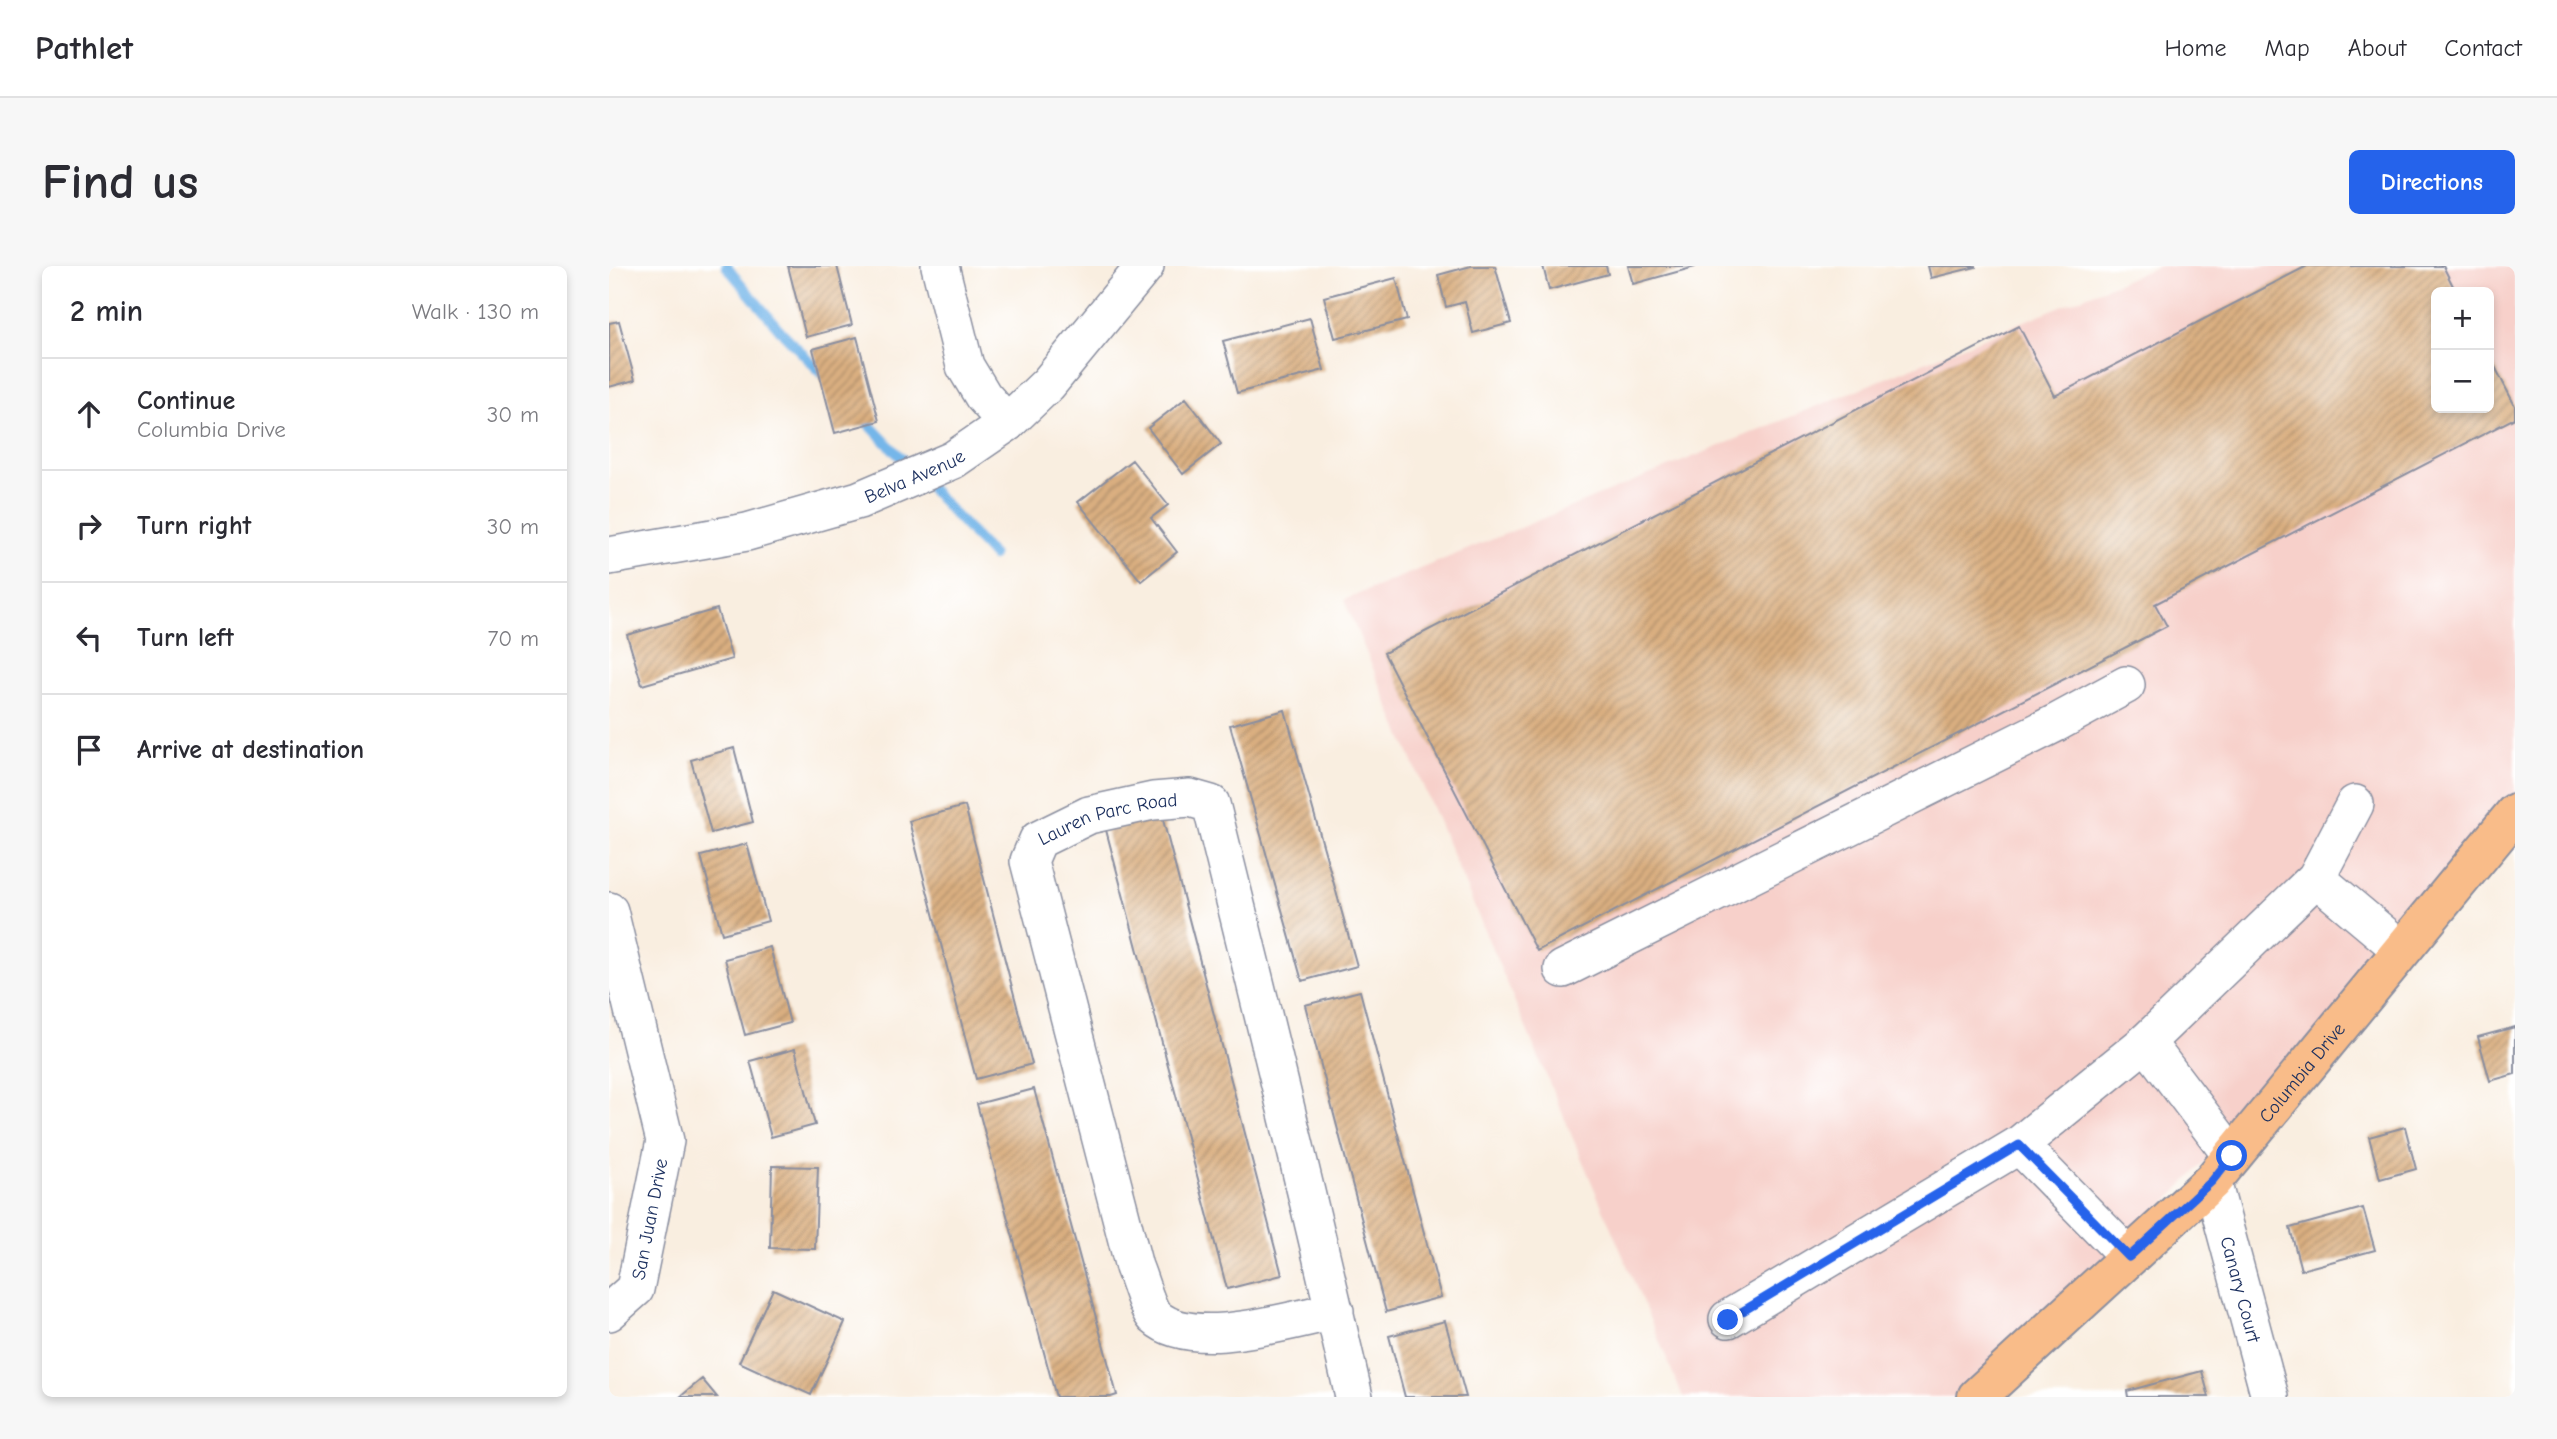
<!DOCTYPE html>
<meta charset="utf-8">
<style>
body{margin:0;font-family:"Comic Neue",sans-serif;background:#f7f7f7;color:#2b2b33}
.controls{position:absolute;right:21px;top:21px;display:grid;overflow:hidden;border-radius:10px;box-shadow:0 4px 10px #0003}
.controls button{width:63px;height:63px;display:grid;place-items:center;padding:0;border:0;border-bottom:2px solid #e1e1e2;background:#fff;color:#2b2b33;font:35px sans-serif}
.stop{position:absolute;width:21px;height:21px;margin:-16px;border:5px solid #2563eb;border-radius:50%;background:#fff}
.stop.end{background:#2563eb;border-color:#fff;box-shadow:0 2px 7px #0008}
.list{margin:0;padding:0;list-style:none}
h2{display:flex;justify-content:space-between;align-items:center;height:91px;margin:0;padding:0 28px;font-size:30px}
h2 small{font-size:23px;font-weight:400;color:#7c7c81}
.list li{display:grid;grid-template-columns:46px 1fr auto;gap:21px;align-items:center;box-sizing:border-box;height:112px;padding:0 28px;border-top:2px solid #e1e1e2}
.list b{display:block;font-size:26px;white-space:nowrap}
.list p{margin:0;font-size:23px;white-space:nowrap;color:#7c7c81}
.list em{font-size:23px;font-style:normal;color:#7c7c81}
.icon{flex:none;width:38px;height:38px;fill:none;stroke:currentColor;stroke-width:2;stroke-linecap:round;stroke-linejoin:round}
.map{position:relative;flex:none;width:1906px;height:1131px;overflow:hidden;border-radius:10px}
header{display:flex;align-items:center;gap:42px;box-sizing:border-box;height:98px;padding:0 35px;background:#fff;border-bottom:2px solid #e1e1e2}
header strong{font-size:33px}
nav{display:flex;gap:38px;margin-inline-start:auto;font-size:24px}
.intro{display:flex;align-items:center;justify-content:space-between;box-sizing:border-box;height:168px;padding:0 42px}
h1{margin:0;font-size:49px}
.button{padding:18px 32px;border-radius:10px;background:#2563eb;color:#fff;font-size:24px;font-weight:700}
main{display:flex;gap:42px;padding:0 42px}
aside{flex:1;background:#fff;border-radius:10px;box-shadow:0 4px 10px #0003}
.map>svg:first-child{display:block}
.built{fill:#f7d0ca;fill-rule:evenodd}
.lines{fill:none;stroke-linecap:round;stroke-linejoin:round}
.stream{stroke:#74b6e9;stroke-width:10}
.building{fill:url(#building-hatch)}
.minor-casing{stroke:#8a8e9f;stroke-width:40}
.major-casing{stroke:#8a8e9f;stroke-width:42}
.minor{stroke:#fff;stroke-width:37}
.major{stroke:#f9bc89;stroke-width:38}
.route{stroke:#2563eb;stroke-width:9}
.labels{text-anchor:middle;stroke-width:5;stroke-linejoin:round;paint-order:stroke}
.street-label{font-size:19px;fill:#1b2f5e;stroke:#fff}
</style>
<header>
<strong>Pathlet</strong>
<nav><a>Home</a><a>Map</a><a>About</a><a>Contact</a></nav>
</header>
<div class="intro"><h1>Find us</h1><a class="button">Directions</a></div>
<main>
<aside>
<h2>2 min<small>Walk · 130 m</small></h2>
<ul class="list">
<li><svg class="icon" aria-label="ahead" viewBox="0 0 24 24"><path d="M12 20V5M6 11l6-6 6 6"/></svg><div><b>Continue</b><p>Columbia Drive</p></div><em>30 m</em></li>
<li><svg class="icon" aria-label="right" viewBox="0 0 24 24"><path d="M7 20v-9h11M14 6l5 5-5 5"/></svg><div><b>Turn right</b></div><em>30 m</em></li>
<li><svg class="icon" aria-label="left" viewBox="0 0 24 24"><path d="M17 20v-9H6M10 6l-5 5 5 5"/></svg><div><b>Turn left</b></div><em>70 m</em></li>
<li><svg class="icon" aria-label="arrive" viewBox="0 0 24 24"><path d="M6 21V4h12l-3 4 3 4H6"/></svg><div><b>Arrive at destination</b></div></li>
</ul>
</aside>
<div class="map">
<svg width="1906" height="1131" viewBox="0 0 1906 1131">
<defs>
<pattern id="building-hatch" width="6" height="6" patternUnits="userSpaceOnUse" patternTransform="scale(1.75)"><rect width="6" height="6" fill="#daaf80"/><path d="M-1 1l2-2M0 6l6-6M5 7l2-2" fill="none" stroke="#b08f6c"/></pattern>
</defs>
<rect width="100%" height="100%" fill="#fff"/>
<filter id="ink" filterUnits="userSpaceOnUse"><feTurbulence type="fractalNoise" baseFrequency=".0143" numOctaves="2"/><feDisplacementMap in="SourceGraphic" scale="14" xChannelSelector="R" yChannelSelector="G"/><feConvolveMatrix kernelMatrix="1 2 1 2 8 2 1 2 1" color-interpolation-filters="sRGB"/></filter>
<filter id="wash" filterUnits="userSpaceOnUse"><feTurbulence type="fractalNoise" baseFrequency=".00686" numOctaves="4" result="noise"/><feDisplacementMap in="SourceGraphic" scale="28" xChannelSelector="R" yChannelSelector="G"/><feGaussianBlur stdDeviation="1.57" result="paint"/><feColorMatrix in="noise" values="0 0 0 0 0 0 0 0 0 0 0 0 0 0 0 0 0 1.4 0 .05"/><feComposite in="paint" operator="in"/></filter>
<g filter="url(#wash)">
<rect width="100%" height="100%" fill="#f9eee0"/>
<path class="built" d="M1550,0h356v560l-84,94 -447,477h-301l-339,-797zM1827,26h53v116h-53z"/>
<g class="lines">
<path class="stream" d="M117,0l53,63 47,49
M251,149l45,47
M321,222l63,68"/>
</g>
<g id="blocks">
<path class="building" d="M179,0h49l15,59 -46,12z
M862,0h24l16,57 -38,10 -8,-31 -19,5 -8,-32z
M934,0h63l2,8 -59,16z
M1019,0h67v1l-62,17z
M1319,0h48v1l-45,11z
M1698,0h136l13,26h-20v116h53v-53l26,51v12l-360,186 12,22 -630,325 -153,-298 635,-327 36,70z
M787,12l11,42 -72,18 -11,-41z
M701,52l14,52 -87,23 -14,-52z
M10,55l16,59 -26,7v-64z
M248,71l22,84 -44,12 -22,-84z
M577,132l35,46 -38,30 -35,-46z
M523,194l36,45 -17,13 26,34 -36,29 -63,-79z
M108,343l15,50 -90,26 -15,-50z
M676,444l72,256 -55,15 -72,-256z
M125,482l19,74 -42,11 -20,-73z
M356,540l67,258 -56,15 -67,-258z
M553,550l120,459 -55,14 -121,-459z
M138,578l21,77 -46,13 -21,-78z
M161,681l20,76 -45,12 -20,-76z
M751,725l81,306 -55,15 -81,-307z
M1906,761v47l-25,7 -12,-44z
M186,783l20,76 -44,12 -21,-76z
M425,823l83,306 -6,2h-55l-79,-293z
M1796,861l11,42 -36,10 -11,-42z
M163,900l46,1 -3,82 -45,-1z
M1754,942l12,42 -74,20 -11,-42z
M164,1023l72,33 -34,73 -72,-33z
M836,1055l21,76h-61l-16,-61z
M1593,1105l7,26h-81l-1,-6z
M93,1113l15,18h-37z"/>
</g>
</g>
<g filter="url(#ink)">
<use href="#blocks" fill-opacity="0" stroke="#8a8e9f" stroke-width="2"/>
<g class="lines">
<defs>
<g id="minor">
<path d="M331,0l25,100 18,30 24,27"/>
<path id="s1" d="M0,290l138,-24 112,-32 94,-40 54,-37 41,-39 97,-118"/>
<path d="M1707,612l86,72"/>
<path d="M0,645l56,230 -30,148 -26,23"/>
<path d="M954,703l493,-246 70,-38"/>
<path d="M1537,776l86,114"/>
<path d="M1410,879l110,112"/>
<path id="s2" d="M1603,915l58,216"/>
<path id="s3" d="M726,1045c-46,9 -142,40 -180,6 -8,-8 -16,-39 -21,-50l-105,-406 9,-21 51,-25 64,-14 37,-3 21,6c49,197 98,395 143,593"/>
<path d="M1119,1053l291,-174 127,-103 170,-164 39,-74"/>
</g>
<g id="major">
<path id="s4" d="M1368,1131l235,-216 303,-368"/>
</g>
</defs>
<use href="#minor" class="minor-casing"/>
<use href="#major" class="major-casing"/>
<use href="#minor" class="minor"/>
<use href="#major" class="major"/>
</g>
</g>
<g class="lines" filter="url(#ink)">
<path class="route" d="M1119,1054l291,-175 110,112 83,-76 20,-25"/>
</g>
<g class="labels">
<g class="street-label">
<text dy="7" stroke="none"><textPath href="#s1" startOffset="317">Belva Avenue</textPath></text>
<text dy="7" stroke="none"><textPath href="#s3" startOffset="756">Lauren Parc Road</textPath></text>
<text dy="7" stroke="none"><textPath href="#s4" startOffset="460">Columbia Drive</textPath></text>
<text transform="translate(40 953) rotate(-79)" y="7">San Juan Drive</text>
<text dy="7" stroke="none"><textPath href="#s2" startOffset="112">Canary Court</textPath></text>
</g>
</g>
</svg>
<div class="controls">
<button>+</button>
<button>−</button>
</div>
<div class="stop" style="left:1623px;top:890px"></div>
<div class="stop end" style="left:1119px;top:1054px"></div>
</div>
</main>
